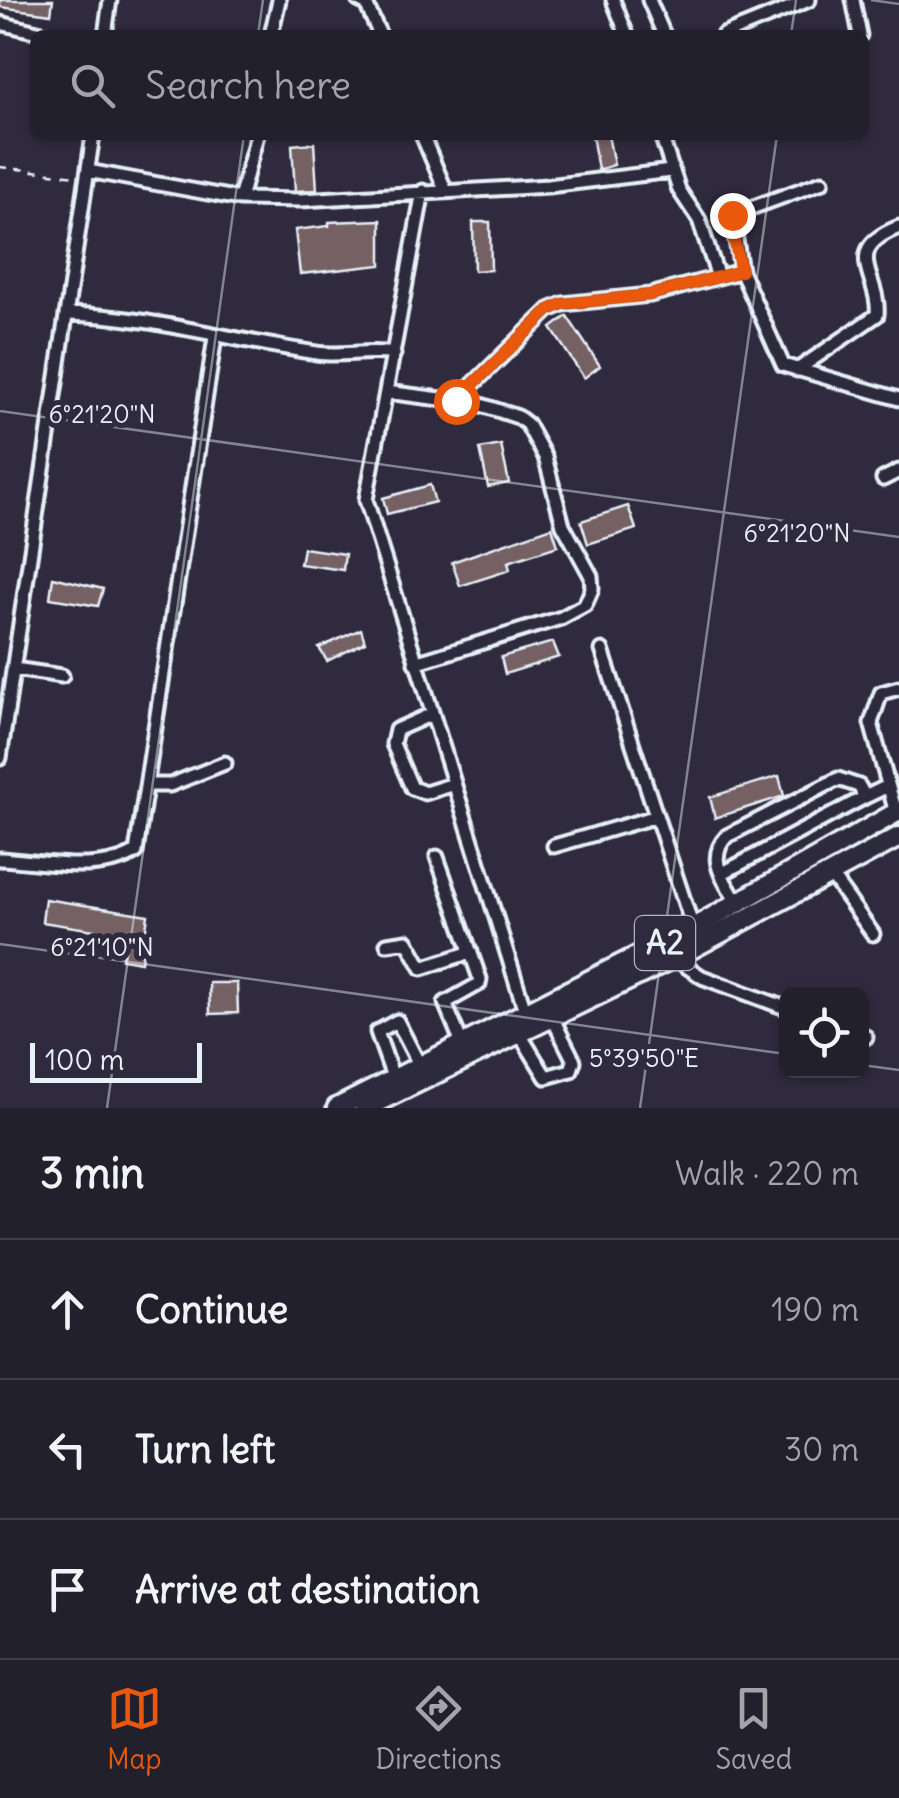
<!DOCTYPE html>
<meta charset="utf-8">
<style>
body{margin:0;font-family:Delius,sans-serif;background:#2b2836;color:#f1f3f6}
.controls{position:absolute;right:30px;bottom:30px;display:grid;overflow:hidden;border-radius:15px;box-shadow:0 2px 8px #0004}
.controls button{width:90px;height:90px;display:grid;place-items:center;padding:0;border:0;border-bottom:2px solid #403e4a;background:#23202e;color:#f1f3f6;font:50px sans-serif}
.scale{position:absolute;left:30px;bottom:25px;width:172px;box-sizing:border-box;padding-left:10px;border:5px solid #e8f1f8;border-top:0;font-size:28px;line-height:35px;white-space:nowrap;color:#e8f1f8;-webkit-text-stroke:8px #2f2a3d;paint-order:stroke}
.stop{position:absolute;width:30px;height:30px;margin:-22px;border:8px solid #ea580c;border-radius:50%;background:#fff}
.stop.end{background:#ea580c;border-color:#fff;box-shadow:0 2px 10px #0008}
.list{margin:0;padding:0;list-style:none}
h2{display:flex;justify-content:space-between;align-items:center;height:130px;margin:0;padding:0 40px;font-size:42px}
h2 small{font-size:32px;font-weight:400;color:#a3a3aa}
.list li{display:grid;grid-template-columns:65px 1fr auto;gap:30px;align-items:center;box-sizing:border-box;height:140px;padding:0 40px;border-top:2px solid #403e4a}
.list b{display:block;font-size:38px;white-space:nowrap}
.list em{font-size:32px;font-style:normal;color:#a3a3aa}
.icon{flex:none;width:55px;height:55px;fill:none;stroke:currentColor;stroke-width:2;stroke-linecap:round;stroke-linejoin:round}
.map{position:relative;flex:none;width:899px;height:1108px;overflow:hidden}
.search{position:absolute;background:#23202e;box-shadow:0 2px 8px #0004;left:30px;right:30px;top:30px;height:110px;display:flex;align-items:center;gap:25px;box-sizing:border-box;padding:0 35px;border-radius:15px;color:#a3a3aa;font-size:38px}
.sheet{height:550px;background:#23202e}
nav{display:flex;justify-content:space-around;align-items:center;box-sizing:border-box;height:140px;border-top:2px solid #403e4a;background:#23202e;font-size:28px;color:#a3a3aa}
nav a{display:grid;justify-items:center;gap:5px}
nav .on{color:#ea580c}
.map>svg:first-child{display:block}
.building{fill:#756063;stroke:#e8f1f8;stroke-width:2.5}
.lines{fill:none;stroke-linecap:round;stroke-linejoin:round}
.minor-casing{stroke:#e8f1f8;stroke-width:19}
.highway-casing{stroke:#e8f1f8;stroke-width:25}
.path{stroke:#e8f1f8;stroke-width:2.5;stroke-dasharray:8 8;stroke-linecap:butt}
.minor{stroke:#2f2a3d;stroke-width:11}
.highway{stroke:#2f2a3d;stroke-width:18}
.route{stroke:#ea580c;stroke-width:12}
.ticks{fill:none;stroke:#e8f1f8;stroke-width:2.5;stroke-opacity:0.45}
.labels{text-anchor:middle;stroke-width:10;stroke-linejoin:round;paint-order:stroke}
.shield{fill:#2f2a3d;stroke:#b0b5c0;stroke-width:2.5}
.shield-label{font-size:32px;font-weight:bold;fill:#e8f1f8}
.ticks-label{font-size:25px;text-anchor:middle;fill:#e8f1f8;stroke:#2f2a3d;stroke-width:10;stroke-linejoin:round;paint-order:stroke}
</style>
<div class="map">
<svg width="899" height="1108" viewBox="0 0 899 1108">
<rect width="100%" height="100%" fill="#2f2a3d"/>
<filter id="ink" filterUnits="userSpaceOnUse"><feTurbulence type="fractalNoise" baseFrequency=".01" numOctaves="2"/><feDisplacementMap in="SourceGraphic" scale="20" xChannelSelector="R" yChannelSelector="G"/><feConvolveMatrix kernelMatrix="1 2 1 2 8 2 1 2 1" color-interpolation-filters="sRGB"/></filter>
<g filter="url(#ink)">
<path class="building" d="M0,0h53l-2,14 -51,-7z
M592,135h16l6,30 -16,5z
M314,143l3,47 -22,1 -3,-46z
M381,220v45l-81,9 -5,-44 34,-4v-4z
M473,222h17l1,48 -17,1z
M567,316l33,50 -16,12 -33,-50z
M501,445l8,38 -21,4 -8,-38z
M430,485l5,17 -48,12 -4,-16z
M628,506l8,23 -48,15 -7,-23z
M552,527l6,19 -50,16 2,8 -50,16 -8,-24z
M303,548l42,6 -2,16 -43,-6z
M53,577l50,12 -5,17 -48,-8z
M361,629l4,13 -38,19 -8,-13z
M553,642l6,15 -54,17 -4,-17z
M779,776l5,20 -69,22 -5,-21z
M45,899l103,16 -7,47 -19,-3 4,-24 -84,-13z
M209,983h28l1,30 -28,1z"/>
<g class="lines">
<defs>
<path id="minor" d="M358,0l8,4 14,31
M613,0l14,35
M649,0l15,35
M853,0l7,35
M0,23l50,12
M105,35l5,-35
M271,35l8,-35
M723,35l86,-35
M422,135l23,54
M661,135l18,55 20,30 19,57
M88,171l152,28 61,1 247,-14 123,-15
M822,182l-90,33 9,56 42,94 116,34
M423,191l-57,309 160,514
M240,199l17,-64
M66,314c86,2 166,27 251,39 25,4 51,-4 77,1
M797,370l80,-55c4,-38 -38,-65 22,-88
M386,392l70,9 93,-91 14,-6 87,-9 91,-24
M883,479l16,-8
M602,650l91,278
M415,663l146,-45 24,-13 7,-16 -1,-13 -28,-51 -18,-68 -18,-33 -9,-7 -58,-19
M14,669l48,7
M432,714l-36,16 -3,14 19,44 13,5 29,-9
M0,758l93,-623
M149,785h21l55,-22
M896,813l-25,-90 10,-30 18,-5
M554,846l100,-29
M437,857l43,122 -1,5 -34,19 18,43
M0,859c41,2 101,16 136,-7l79,-515
M721,874l144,-77
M831,875l42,59
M738,904c-13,-23 -33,-45 -11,-68l111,-57 21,7 6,11 23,-11
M387,944l20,-3 15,27 49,-16
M674,958l28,19 84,31
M862,1035l4,2
M521,1036l25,41 25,-7 3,-9 -21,-42
M394,1080l-17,-48 20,-11 24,47"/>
<path id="highway" d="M337,1108l356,-180 206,-117
M365,1108l309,-150 225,-121"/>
</defs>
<use href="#minor" class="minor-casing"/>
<use href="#highway" class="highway-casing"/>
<path class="path" d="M0,167l76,9"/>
<use href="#minor" class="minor"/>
<use href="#highway" class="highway"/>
</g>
</g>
<g class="lines" filter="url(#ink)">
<path class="route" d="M456,401l93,-91 13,-6 88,-9 91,-24 -12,-53 3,-3"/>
</g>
<path class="ticks" d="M871,0l28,4M258,35l5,-35M791,35l5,-35M0,411l899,126M0,944l786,110M862,1065l37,5M107,1108l137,-973M640,1108l137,-973"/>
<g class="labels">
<rect class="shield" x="635" y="916" width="60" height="54" rx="8"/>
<g class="shield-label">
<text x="665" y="954">A2</text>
</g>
</g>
<g class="ticks-label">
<text x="102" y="423">6°21'20"N</text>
<text x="797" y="542">6°21'20"N</text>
<text x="102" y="956">6°21'10"N</text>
<text x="644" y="1067">5°39'50"E</text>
</g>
</svg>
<div class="controls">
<button><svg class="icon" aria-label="locate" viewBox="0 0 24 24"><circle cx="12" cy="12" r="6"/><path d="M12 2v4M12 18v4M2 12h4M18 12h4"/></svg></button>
</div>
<div class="scale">100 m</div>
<div class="stop" style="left:456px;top:401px"></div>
<div class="stop end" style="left:732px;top:215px"></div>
<div class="search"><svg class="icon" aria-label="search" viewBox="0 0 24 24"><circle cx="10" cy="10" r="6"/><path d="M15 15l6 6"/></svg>Search here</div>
</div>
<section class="sheet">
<h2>3 min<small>Walk · 220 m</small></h2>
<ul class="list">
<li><svg class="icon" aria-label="ahead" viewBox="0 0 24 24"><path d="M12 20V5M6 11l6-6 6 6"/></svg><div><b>Continue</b></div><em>190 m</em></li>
<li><svg class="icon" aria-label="left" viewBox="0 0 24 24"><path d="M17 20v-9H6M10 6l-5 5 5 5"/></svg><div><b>Turn left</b></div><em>30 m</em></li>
<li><svg class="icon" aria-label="arrive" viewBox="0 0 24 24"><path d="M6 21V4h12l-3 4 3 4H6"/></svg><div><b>Arrive at destination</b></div></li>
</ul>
</section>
<nav>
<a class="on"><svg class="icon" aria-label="map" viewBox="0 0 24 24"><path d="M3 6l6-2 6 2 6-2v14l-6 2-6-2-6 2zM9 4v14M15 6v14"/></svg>Map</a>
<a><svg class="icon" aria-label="directions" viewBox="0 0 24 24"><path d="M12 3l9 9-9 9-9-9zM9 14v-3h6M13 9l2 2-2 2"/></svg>Directions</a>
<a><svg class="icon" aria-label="saved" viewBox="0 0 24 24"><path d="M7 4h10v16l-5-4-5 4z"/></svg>Saved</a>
</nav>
